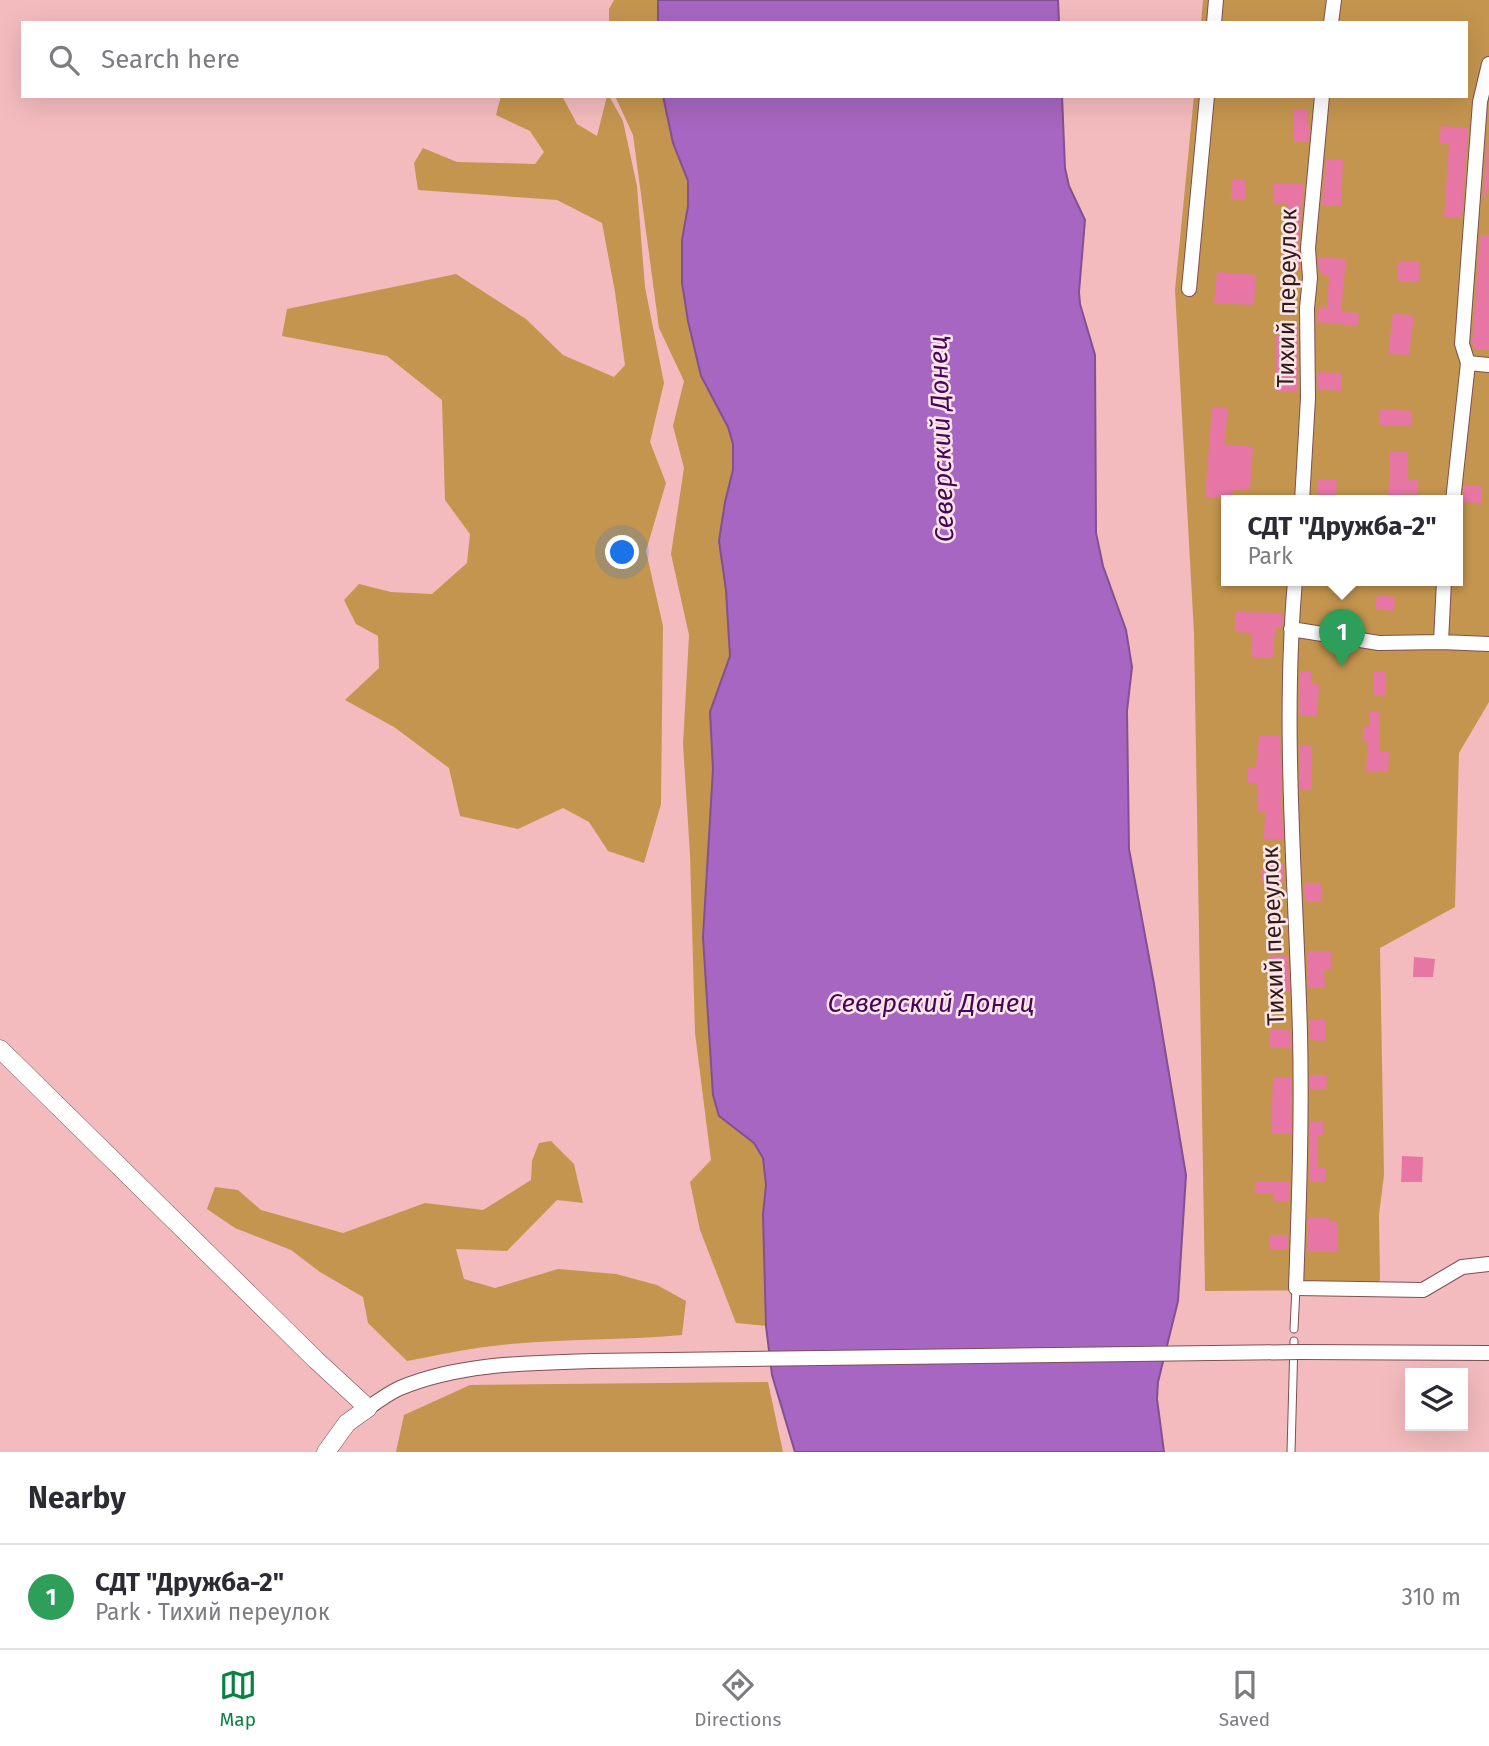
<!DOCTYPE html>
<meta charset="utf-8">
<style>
body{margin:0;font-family:"Fira Sans",sans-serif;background:#f2f2f3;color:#2b2b33}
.controls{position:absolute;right:21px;bottom:21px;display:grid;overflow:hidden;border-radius:0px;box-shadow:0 7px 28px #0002}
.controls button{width:63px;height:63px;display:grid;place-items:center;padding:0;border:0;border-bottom:2px solid #e1e1e2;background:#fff;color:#2b2b33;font:35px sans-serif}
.you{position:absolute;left:623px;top:553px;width:24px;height:24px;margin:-18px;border:5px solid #fff;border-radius:50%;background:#1a73e8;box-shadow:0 0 0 10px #1a73e833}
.badge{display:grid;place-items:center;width:46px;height:46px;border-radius:50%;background:#0b8043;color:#fff;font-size:23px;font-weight:700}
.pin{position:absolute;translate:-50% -58px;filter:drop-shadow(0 2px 4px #0008)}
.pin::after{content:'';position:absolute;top:37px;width:24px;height:21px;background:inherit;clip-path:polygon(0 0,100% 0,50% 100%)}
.popup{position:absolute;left:1221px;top:495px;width:242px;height:91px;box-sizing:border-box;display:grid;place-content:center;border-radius:0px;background:#fff;filter:drop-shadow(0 2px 5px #0005);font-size:23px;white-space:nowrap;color:#7c7c81}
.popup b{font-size:26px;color:#2b2b33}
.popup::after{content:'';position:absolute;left:50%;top:100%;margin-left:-14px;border:14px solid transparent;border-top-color:#fff}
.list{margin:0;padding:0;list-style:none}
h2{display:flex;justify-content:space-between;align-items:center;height:91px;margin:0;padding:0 28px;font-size:30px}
h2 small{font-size:23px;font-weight:400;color:#7c7c81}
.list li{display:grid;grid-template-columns:46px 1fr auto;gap:21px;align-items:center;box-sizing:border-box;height:105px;padding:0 28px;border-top:2px solid #e1e1e2}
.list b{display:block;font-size:26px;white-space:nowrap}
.list p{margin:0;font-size:23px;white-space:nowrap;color:#7c7c81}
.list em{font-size:23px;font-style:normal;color:#7c7c81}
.icon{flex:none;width:38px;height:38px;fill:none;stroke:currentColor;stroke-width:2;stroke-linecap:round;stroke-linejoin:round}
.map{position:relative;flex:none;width:1489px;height:1452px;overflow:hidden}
.search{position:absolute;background:#fff;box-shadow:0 7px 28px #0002;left:21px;right:21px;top:21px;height:77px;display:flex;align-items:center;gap:18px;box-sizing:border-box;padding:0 24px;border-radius:0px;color:#7c7c81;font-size:26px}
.sheet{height:196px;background:#fff}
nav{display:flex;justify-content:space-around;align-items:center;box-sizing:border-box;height:98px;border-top:2px solid #e1e1e2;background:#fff;font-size:19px;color:#7c7c81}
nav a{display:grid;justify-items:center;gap:4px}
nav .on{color:#0b8043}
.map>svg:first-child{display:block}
.green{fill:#c4954f;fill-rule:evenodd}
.water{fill:#a766c1;stroke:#835090;stroke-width:2}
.building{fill:#e776a4}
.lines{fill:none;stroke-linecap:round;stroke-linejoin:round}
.service-casing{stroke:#7e4f52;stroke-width:9}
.minor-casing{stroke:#7e4f52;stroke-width:16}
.tertiary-casing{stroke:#7e4f52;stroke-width:19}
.service{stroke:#fff;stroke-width:7}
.minor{stroke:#fff;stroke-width:14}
.tertiary{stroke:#fff;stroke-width:18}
.minor-bridge-casing{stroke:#7e4f52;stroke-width:16;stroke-linecap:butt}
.minor-bridge{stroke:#fff;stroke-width:14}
.labels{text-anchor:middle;stroke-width:5;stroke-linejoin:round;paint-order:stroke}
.street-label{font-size:24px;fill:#2f1b1c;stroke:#fde6e6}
.water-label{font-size:26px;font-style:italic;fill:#48045c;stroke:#fde6e6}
</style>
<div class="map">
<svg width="1489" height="1452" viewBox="0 0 1489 1452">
<rect width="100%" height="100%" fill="#f3bbbe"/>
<path class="green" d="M614,0h44v23h-49v-14z
M1203,0h286v702l-30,51 -4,154 -75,41 4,227 -5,40 1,64 -2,11 -173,1 -11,-658 -19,-343 19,-194h272v-73h-265zM1226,501h232v80h-232z
M501,96h61l15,28 20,12 10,-40h2l14,25 14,65 8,101 19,96 -14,59 16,41 -20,68 17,75 -2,178 -17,59 -36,-12 -19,-29 -26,-14 -45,21 -58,-13 -11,-48 -55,-41 -49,-27 34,-32 -1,-32 -22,-12 -12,-24 15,-16 32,8 41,2 35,-31 3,-29 -25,-34 -3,-100 -55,-44 -105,-20 5,-27 169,-35 70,45 37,36 51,22 11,-12 -10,-73 -13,-69 -45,-23 -139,-10 -4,-27 9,-15 34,14 78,2 9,-12 -14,-21 -34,-16z
M615,96h48l10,46 15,39v25l-6,34 19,136 27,51 5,17v26l-8,32 -6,39 7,49 4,66 -20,56 3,57 -10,168 10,158 6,21 36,27 8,15 3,27 -3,29 3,112 -30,-3 -36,-93 -10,-48 21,-22 -16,-127 -5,-179 -7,-110 6,-109 -18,-81 13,-86 -11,-42 11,-45 -25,-53 -26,-193z
M551,1141l23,23 9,39 -26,-3 -50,51 -51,-2 8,30 31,9 63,-19 58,5 41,11 29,16 -4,34c-63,6 -126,3 -189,11 -29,3 -58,10 -86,15l-39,-38 -5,-26 -43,-25 -29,-22 -56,-22 -28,-19 8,-22 23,3 23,20 82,23 82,-30 58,7 48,-30 1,-19 7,-18z
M768,1382l15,70h-387l8,-37 66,-30z"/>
<path class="water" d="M658,0h400l1,23h-401z
M663,96h399l3,72 4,18 16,34 -6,72 1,12 15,51 1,178 7,33 23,64 6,37 -5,44 2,138 25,135 32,191 -8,126 -20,81 -1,17 7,53h-369l-23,-77 -6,-49 -3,-112 3,-29 -3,-27 -9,-15 -35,-27 -6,-21 -10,-158 10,-168 -3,-57 20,-56 -4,-66 -7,-49 6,-39 8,-32v-26l-5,-17 -27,-51 -13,-55 -6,-38v-43l6,-34v-25l-15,-38z"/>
<path class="building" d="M1294,109l13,1v16h3l-2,16h-15z
M1441,126l27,2 -6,90 -18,-1 5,-73 -10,-1z
M1488,129l1,59 -2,-1 -1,11h-3z
M1326,160h17l-2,45h-19z
M1232,179l14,1 -1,20h-14z
M1273,184h31l-6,63 2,22 -18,-2 2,-17 3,1 1,-48h-15z
M1480,235h9v115l-15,-1 -2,-6z
M1318,257l28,2 -5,53 18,1 -1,13 -41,-4 2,-15h8l2,-31h-7v-4l-3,-1z
M1398,261h21v21h-21z
M1217,272l39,3 -2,30 -40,-2z
M1393,314l21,1 -5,40 -21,-1z
M1284,321h14v71l-23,-1 1,-55h8z
M1317,372l25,1 -1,18 -23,-2z
M1212,407l16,1 -4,36 29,3 -3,43 -17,-1 -1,9 -27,-1z
M1380,409l32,2 -1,15 -32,-1z
M1390,452h18v27l10,1v15l-12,-1 -1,7h-17z
M1318,479l19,1 -1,15h-19z
M1464,485h18l-1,18 -18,-1z
M1377,595l18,2 -1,14 -19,-2z
M1235,612l48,1 -1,15h-7l-2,30 -22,-1 1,-24 -17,-1z
M1373,671l12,1v24h-12z
M1300,672h11v11l8,1 -2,32 -18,-1z
M1370,712h10v39l9,1 -1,20 -22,-1 2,-29h-5v-15l6,-1z
M1259,736h21l3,103h-19l1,-27h-7l-1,-29h-9v-15l8,-1z
M1299,746h13v43h-12z
M1270,864h14v18h-23v-12h9z
M1304,883h17v19h-16z
M1307,951h24v19h-7l1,18h-17z
M1269,956h19l1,35 -17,1z
M1414,957l21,2 -2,18h-20z
M1309,1020h17l-1,21 -15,-1z
M1270,1029h20l1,19h-21z
M1310,1075h17l-1,15 -16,-1z
M1273,1078h18v55h-20z
M1310,1121h13v15h-6l1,32h8l-1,14 -16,-1z
M1402,1156l21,1 -1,25h-21z
M1255,1181h35l-1,20h-15v-8h-19z
M1308,1217h21v5h8v30h-29z
M1270,1235h18v14h-19z"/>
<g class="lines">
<defs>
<path id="service" d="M1294,1329l2,-41
M1291,1452l3,-111"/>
<path id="minor" d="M1214,23l2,-23
M1331,23l3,-23
M1189,289l18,-193
M1468,363l21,2
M1302,501l6,-103 -1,-90 3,-30 -2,-30 14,-152
M1453,501l15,-138 -6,-19 18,-242 9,-38
M1295,581c-13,149 1,302 5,452 2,85 -1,170 -4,255l127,2 39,-23 27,-3
M1291,629l88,14 62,-1 48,2
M1441,642l3,-61
M1301,1352l188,1
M368,1408c10,-7 21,-15 32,-20 60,-25 128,-25 192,-27"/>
<path id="tertiary" d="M0,1049l316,311 52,48 -21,15 -21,29"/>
</defs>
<use href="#service" class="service-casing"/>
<use href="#minor" class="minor-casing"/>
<use href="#tertiary" class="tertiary-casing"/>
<use href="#service" class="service"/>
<use href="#minor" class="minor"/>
<use href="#tertiary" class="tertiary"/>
<defs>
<path id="minor-bridge" d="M592,1361l709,-9"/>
</defs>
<use href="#minor-bridge" class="minor-bridge-casing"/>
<use href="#minor-bridge" class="minor-bridge"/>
</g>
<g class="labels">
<g class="street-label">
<text transform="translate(1287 298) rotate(-89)" y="8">Тихий переулок</text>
<text transform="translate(1273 936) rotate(-92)" y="8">Тихий переулок</text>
</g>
<g class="water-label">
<text transform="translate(941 439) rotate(-92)" y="9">Северский Донец</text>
<text x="931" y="1012">Северский Донец</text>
</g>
</g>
</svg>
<div class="controls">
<button><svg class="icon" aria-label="layers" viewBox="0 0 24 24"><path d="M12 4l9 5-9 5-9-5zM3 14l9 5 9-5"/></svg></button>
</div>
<div class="you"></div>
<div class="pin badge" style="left:1342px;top:667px;background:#2e9e5b">1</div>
<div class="popup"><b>СДТ &quot;Дружба-2&quot;</b>Park</div>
<div class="search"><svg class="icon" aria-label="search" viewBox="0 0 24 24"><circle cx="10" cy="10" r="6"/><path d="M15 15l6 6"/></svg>Search here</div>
</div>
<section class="sheet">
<h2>Nearby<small></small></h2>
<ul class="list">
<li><span class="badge" style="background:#2e9e5b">1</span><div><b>СДТ &quot;Дружба-2&quot;</b><p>Park · Тихий переулок</p></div><em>310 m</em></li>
</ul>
</section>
<nav>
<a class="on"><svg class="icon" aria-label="map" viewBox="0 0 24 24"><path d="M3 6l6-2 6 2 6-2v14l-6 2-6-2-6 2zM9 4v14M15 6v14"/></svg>Map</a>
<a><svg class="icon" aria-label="directions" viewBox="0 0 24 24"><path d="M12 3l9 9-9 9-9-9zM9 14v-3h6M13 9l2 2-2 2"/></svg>Directions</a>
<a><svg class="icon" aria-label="saved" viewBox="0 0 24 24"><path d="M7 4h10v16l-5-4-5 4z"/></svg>Saved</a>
</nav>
